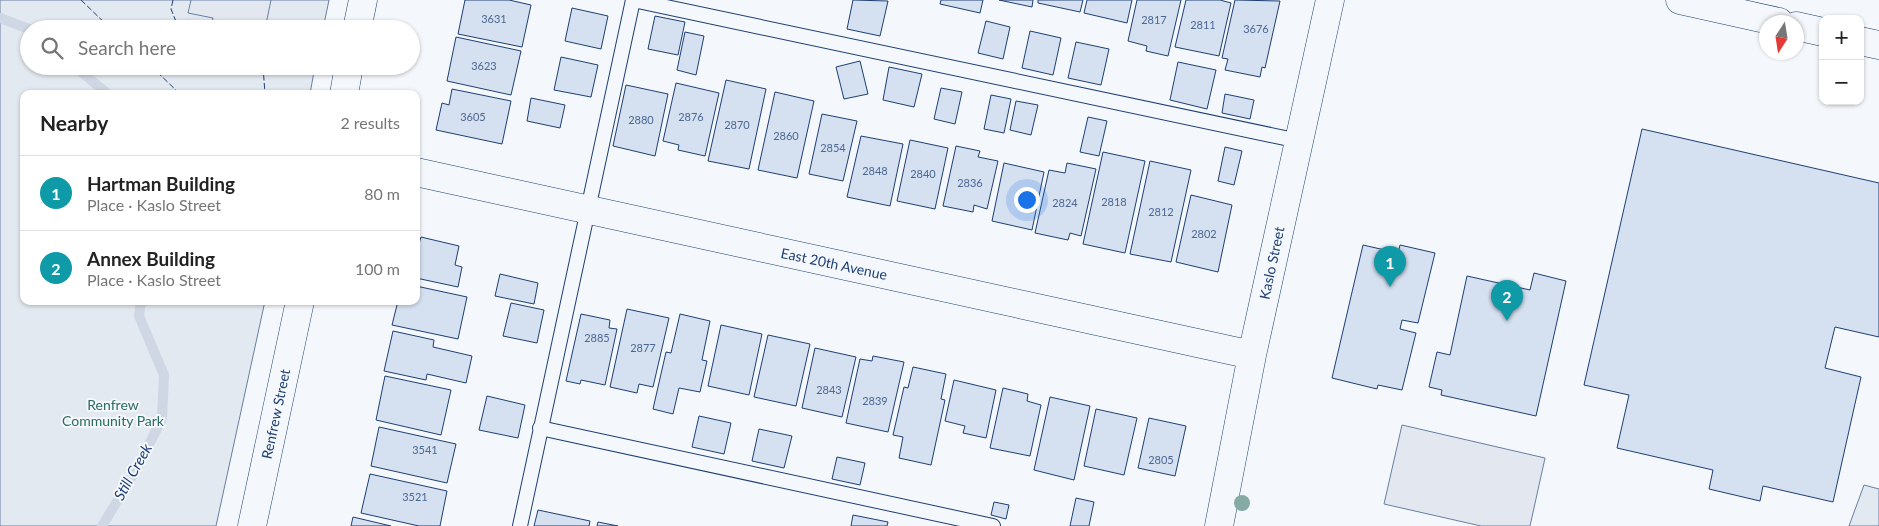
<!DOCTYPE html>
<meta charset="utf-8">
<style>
body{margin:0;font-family:Lato,sans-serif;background:#f6f6f6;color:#222}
.controls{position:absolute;right:15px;top:15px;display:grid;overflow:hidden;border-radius:10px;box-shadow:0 1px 4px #0004}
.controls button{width:45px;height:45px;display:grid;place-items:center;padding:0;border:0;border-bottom:1px solid #e0e0e0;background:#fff;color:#222;font:25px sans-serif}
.compass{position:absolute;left:1759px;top:15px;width:45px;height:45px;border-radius:50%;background:#fff;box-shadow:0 1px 4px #0004;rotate:192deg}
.you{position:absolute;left:1026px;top:199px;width:18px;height:18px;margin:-12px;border:4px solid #fff;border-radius:50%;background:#1a73e8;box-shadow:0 0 0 8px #1a73e833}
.badge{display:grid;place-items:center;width:32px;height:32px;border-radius:50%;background:#b45309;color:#fff;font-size:16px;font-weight:700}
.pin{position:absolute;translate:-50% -41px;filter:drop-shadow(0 1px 2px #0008)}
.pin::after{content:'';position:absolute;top:26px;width:18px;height:15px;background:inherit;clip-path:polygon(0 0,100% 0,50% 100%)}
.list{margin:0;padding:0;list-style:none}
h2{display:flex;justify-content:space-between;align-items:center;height:65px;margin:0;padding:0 20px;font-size:21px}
h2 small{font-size:16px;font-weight:400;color:#767676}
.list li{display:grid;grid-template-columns:32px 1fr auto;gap:15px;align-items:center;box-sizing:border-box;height:75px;padding:0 20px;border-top:1px solid #e0e0e0}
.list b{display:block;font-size:19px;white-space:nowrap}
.list p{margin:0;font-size:16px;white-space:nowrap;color:#767676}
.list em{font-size:16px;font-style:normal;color:#767676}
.icon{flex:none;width:28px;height:28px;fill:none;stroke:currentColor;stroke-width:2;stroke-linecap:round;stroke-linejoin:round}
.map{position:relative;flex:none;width:1879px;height:526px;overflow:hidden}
.search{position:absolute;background:#fff;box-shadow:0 1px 4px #0004;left:20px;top:20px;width:400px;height:55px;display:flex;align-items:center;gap:12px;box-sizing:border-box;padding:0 18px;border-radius:28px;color:#767676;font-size:19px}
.panel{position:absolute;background:#fff;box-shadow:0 1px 4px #0004;left:20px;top:90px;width:400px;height:215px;border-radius:10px}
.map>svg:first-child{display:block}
.green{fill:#e3e9f0;stroke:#687fa3}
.parking{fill:#e3e8f0;stroke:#687fa3}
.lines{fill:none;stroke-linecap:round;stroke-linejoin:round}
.stream{stroke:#cfd7e4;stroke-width:10}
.building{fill:#d5e0f0;stroke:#1d3f73}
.service-casing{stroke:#1d3f73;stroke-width:16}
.minor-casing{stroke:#1d3f73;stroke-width:29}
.tertiary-casing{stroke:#1d3f73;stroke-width:29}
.service{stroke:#f4f7fb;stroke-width:14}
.minor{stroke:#f4f7fb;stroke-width:28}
.tertiary{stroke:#f4f7fb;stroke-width:28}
.fence{stroke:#1d3f73;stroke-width:1;stroke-dasharray:6 2.5;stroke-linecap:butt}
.tree{fill:#86aba6}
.labels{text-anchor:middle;stroke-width:4;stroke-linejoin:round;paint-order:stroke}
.number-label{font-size:11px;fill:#4b6792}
.street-label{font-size:14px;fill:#1d3f73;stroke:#f4f7fb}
.park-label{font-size:14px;fill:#2c6c60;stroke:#f4f7fb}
.water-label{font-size:15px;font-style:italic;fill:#1d3f73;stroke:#f4f7fb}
</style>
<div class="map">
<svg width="1879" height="526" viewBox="0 0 1879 526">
<rect width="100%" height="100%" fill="#f4f7fb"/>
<path class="green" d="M0,0h329l-6,29h-294v37h286l-5,28h-286v207h241l-49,225h-216z
M1864,485l15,4v37h-30z"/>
<path class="parking" d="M191,0h80l-6,29h-55l3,-11 -25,-5z
M1402,425l143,33 -15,68h-49l-97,-22z"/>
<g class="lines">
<path class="stream" d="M0,18l29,11
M74,66l34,28
M102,526l34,-56 26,-51 2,-44 -25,-59 2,-15"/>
</g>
<path class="building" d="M465,0h44l22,5 -9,42 -64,-13z
M853,0l35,1 -8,35 -33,-7z
M941,0h42l-3,13 -40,-9z
M999,0h34l-1,7z
M1038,0h45l-3,12 -42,-9z
M1087,0h45l-5,23 -43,-10z
M1137,0h44l-13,56 -22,-5 1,-5 -19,-5z
M1186,0h34l11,3 -12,53 -44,-9z
M1235,0l45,1 -15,67 -3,-1 -2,10 -35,-7 3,-11 -6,-1z
M572,8l36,8 -7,33 -36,-8z
M655,16l30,6 -7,33 -30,-6z
M986,21l24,6 -7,32 -25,-6z
M1030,31l31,7 -8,37 -31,-7z
M685,32l19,4 -8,39 -19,-5z
M456,37l65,14 -10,44 -64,-14z
M1076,42l33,7 -8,36 -33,-7z
M561,57l37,8 -7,32 -37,-7z
M860,61l8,33 -24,5 -8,-32z
M1178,62l38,8 -9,39 -37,-9z
M889,67l33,7 -8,33 -31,-7z
M726,80l40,9 -17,80 -41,-8z
M676,83l43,10 -14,63 -27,-6 1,-5 -16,-4z
M626,85l42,9 -13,62 -42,-10z
M941,88l21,4 -7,32 -21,-5z
M452,89l59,12 -9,43 -66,-14 6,-27 7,2z
M775,92l39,9 -17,77 -39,-8z
M1225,94l29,6 -4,19 -28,-6z
M991,95l20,4 -7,34 -20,-4z
M531,98l34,7 -5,23 -33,-7z
M1016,101l22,4 -7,30 -21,-5z
M822,114l35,7 -14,60 -34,-7z
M1088,117l19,4 -8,35 -19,-4z
M1642,129l237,54v154l-44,-10 -10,41 36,9 -28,125 -70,-16 -3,15 -51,-12 4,-19 -96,-22 12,-53 -45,-10z
M861,136l42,8 -13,62 -43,-9z
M910,140l38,8 -13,61 -38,-8z
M956,146l24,5 -2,6 20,4 -11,48 -13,-4 -1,7 -30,-6z
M1225,147l17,4 -8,34 -16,-4z
M1103,152l42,9 -20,92 -42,-9z
M1150,161l41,9 -20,92 -41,-8z
M1004,163l40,9 -12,58 -40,-9z
M1067,163l29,6 -15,67 -11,-3 -2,7 -33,-7 14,-63 16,3z
M1191,195l41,10 -14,67 -42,-10z
M421,237l38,9 -4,19 7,2 -4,20 -42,-9v-25z
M1363,245l35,8 2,-8 35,8 -17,70 -16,-3 -2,9 16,4 -14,57 -24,-5 -1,4 -45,-11z
M1534,273l32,8 -30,135 -95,-21 1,-5 -13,-3 8,-35 13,3 17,-79 63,14z
M500,274l38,9 -4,21 -39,-8z
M416,286l51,11 -9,42 -66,-14 6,-24h18z
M511,303l33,7 -7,33 -34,-7z
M627,309l42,9 -16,69 -14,-3 -2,9 -27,-6z
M581,314l29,6 -1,8 8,1 -12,56 -24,-5 -1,4 -14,-3z
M680,314l30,7 -8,39 5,1 -7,31 -21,-4 -6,26 -20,-5 13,-57 5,1z
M721,325l41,9 -13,61 -41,-9z
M393,331l41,9 -1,7 39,9 -6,27 -39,-9 -1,6 -42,-9z
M768,335l42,9 -14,62 -42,-9z
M815,348l41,9 -14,60 -40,-9z
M873,356l31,6 -16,70 -42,-9 14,-64 12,2z
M913,367l33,7 -5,25 4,1 -14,65 -32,-7 4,-21 -10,-2 11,-48 4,1z
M385,376l66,14 -10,45 -65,-15z
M954,380l42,10 -10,48 -23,-5 2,-7 -20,-5z
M1003,388l25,6 -1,7 14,4 -11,51 -40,-8z
M487,396l38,9 -7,33 -39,-8z
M1050,397l40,9 -16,74 -40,-10z
M1096,409l41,9 -13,57 -40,-9z
M699,416l32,7 -7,31 -32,-7z
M1149,418l37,8 -11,50 -37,-8z
M379,427l77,17 -9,39 -76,-17z
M759,429l33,7 -8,32 -32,-7z
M837,457l28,6 -5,22 -28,-6z
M370,474l77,17 -7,35h-21l-58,-13z
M1076,498l18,4 -5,24h-19z
M994,502l15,3 -3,14 -15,-4z
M538,510l52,11 -1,5h-55z
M853,515l35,7 -1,4h-36z
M353,517l38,9h-40z
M598,522l20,4h-21z"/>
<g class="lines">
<defs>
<path id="service" d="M540,428l453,98
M520,526l113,-526 666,141"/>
<path id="minor" d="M1680,0l99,22
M1796,26l27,6
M1860,41l19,4
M416,172l836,183
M1219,526l33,-171 78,-355"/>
<path id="tertiary" d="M357,29l6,-29
M344,94l5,-28
M252,526l48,-225"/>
</defs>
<use href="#service" class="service-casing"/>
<use href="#minor" class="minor-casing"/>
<use href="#tertiary" class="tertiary-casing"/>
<use href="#service" class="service"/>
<use href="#minor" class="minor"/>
<use href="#tertiary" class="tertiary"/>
<path class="fence" d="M81,0l30,29
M173,0l-2,9 8,20
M178,28l12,-8 7,9
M151,66l29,28
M263,66l2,28"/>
</g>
<circle class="tree" cx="1242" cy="503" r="8"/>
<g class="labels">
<g class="number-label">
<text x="494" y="23">3631</text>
<text x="1154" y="24">2817</text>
<text x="1203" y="29">2811</text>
<text x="1256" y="33">3676</text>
<text x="484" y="70">3623</text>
<text x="473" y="121">3605</text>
<text x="691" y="121">2876</text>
<text x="641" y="124">2880</text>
<text x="737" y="129">2870</text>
<text x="786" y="140">2860</text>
<text x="833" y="152">2854</text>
<text x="875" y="175">2848</text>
<text x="923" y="178">2840</text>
<text x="970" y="187">2836</text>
<text x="1114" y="206">2818</text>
<text x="1065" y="207">2824</text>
<text x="1161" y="216">2812</text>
<text x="1204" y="238">2802</text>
<text x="597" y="342">2885</text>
<text x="643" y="352">2877</text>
<text x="829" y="394">2843</text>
<text x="875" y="405">2839</text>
<text x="425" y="454">3541</text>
<text x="1161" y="464">2805</text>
<text x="415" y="501">3521</text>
</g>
<g class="street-label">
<text transform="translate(1272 263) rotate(-78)" y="5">Kaslo Street</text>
<text transform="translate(834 264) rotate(12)" y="5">East 20th Avenue</text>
<text transform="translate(276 414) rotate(-78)" y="5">Renfrew Street</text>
</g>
<g class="park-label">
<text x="113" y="410">Renfrew<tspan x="113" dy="16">Community Park</tspan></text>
</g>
<g class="water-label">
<text transform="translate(133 472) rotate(-61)" y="5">Still Creek</text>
</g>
</g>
</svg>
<div class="controls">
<button>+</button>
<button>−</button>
</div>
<svg class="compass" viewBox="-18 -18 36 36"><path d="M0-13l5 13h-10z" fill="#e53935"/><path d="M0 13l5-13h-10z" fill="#767676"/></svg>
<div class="you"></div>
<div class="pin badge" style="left:1390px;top:287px;background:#0f9aa8">1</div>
<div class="pin badge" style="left:1507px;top:321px;background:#0f9aa8">2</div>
<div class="search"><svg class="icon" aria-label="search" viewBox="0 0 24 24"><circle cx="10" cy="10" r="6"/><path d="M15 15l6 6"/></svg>Search here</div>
<section class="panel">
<h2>Nearby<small>2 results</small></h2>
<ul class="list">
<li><span class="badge" style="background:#0f9aa8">1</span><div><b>Hartman Building</b><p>Place · Kaslo Street</p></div><em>80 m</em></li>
<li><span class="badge" style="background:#0f9aa8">2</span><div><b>Annex Building</b><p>Place · Kaslo Street</p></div><em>100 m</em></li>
</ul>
</section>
</div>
